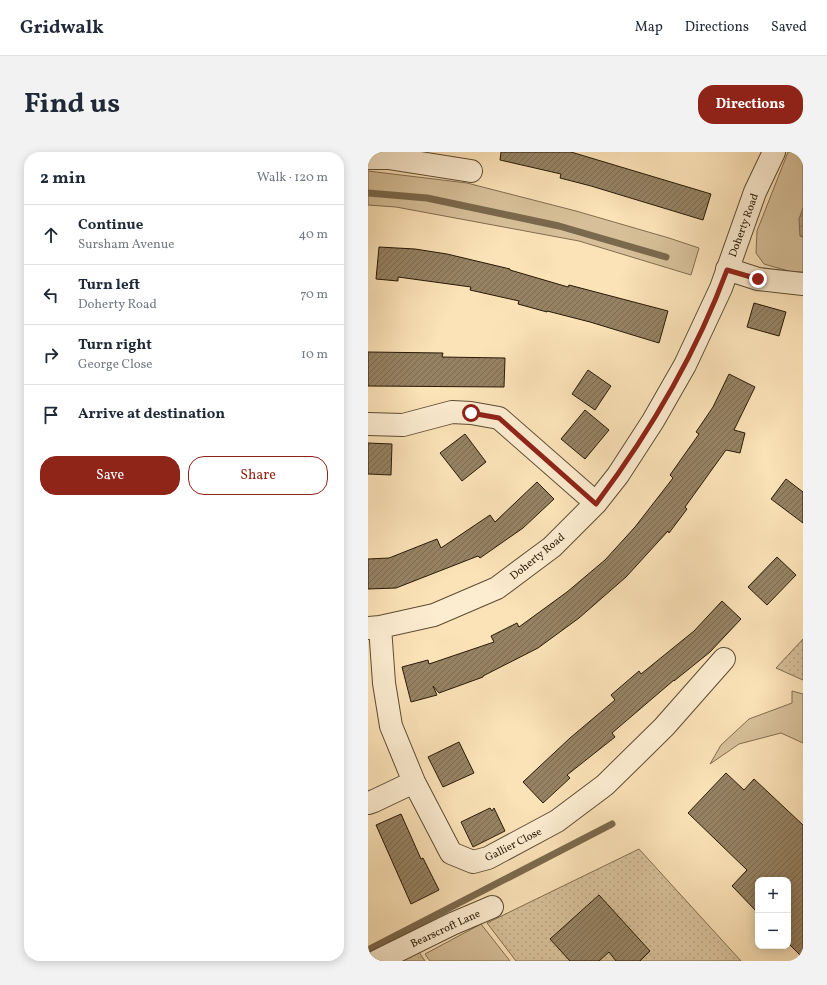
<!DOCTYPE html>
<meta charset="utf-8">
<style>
body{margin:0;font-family:Vollkorn,serif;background:#f2f2f3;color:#1f2937}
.controls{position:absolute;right:12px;bottom:12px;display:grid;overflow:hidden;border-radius:8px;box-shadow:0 2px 10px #0003}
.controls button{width:36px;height:36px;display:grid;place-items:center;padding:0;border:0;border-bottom:1px solid #e0e1e3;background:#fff;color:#1f2937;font:20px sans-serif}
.stop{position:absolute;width:12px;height:12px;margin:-9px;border:3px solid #8f2418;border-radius:50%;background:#fff}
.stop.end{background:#8f2418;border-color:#fff;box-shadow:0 1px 4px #0008}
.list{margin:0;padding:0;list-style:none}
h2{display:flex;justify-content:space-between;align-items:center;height:52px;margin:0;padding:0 16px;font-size:17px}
h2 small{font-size:13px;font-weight:400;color:#747a83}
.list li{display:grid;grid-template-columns:26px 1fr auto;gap:12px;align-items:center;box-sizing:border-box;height:60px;padding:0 16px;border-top:1px solid #e0e1e3}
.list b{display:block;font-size:15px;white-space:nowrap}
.list p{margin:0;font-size:13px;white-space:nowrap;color:#747a83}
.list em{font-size:13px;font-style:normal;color:#747a83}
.actions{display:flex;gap:8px;padding:12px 16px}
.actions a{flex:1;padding:9px 0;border:1px solid #8f2418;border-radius:16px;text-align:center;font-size:14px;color:#8f2418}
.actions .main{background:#8f2418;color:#fff}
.icon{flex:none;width:22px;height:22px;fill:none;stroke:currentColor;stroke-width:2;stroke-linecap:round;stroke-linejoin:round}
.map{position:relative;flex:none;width:435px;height:809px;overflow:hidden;border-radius:16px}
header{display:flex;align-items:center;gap:24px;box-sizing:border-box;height:56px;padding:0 20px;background:#fff;border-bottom:1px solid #e0e1e3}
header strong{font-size:19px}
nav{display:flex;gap:22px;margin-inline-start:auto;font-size:14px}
.intro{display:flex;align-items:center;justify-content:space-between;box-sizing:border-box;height:96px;padding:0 24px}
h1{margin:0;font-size:28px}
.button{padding:10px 18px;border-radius:16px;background:#8f2418;color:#fff;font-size:14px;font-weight:700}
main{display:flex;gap:24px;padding:0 24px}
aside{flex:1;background:#fff;border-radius:16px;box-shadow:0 2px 10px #0003}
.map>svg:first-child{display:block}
.grass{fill:#d7c099;stroke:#806d50}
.park{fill:url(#park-tufts);stroke:#806d50}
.garden{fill:url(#garden-dots);stroke:#806d50}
.water{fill:url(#water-waves);stroke:#7b694d}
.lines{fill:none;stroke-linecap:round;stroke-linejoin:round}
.stream{stroke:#7b694d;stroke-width:7}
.building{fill:url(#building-hatch);stroke:#281a07}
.street-casing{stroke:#5d4c33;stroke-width:24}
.street{stroke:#fcecd0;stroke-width:22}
.route{stroke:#8f2418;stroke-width:5}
.labels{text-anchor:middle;stroke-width:3;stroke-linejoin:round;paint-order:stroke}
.street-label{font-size:11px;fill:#281a07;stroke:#fcecd0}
</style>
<header>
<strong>Gridwalk</strong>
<nav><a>Map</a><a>Directions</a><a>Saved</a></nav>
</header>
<div class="intro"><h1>Find us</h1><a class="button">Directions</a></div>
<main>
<aside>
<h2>2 min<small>Walk · 120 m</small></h2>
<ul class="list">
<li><svg class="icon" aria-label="ahead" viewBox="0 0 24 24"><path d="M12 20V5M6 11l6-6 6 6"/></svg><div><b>Continue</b><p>Sursham Avenue</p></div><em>40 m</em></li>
<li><svg class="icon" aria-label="left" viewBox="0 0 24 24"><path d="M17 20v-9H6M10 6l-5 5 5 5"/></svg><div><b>Turn left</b><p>Doherty Road</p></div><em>70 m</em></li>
<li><svg class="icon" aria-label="right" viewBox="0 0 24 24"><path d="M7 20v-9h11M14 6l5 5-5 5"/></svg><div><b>Turn right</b><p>George Close</p></div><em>10 m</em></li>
<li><svg class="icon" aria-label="arrive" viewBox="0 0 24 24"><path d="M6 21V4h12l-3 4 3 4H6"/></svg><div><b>Arrive at destination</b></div></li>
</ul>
<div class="actions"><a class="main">Save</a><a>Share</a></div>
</aside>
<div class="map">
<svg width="435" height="809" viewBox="0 0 435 809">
<defs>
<pattern id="park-tufts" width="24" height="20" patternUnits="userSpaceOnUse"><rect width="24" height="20" fill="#d7c099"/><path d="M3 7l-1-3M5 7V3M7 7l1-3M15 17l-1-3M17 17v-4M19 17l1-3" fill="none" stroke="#b9a482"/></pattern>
<pattern id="garden-dots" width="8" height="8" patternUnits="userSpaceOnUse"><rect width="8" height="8" fill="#d7c099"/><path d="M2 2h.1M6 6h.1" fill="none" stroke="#b9a482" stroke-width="1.8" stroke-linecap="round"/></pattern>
<pattern id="water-waves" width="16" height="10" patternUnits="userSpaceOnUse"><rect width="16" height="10" fill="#b39e7b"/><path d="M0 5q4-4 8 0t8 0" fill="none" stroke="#928063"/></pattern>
<pattern id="building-hatch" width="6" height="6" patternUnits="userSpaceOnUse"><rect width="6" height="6" fill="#968263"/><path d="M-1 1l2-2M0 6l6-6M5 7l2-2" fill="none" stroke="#7a6a50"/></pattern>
</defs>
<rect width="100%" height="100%" fill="#fbe2b7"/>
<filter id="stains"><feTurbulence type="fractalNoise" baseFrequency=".005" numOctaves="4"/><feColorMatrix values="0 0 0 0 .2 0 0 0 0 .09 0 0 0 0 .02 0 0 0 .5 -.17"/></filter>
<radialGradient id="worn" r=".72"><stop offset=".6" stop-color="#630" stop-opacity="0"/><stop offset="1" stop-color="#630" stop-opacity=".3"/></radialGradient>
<path class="grass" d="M420,0h15v120h-11l-28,-8 -8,-11 1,-22z
M0,19l99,12 109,28 93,27 30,10 -8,27 -112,-34 -183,-34 -28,-2z
M424,539l11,3v49l-22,-10 -42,11 -29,20 11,-19 28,-26 43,-16z
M113,772l29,37h-80l-5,-7z"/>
<path class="park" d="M49,797l8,12h-30z"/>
<path class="garden" d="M435,487v41l-27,-12z
M271,697l102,112h-225l-29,-38z"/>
<path class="water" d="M435,56v29l-3,-1 -1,-17z"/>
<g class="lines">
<path class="stream" d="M0,41l59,5 132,28 107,31
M0,798l244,-126"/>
</g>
<path class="building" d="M133,0h70l140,42 -8,26 -112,-34 -31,-8 1,-4 -61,-14z
M11,95l36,2 32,5 63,15v1l58,17 1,-2 99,26 -9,32 -69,-21 -43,-11v1l-29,-8 1,-3 -49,-11 1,-3 -73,-10v4l-22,-2z
M386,151l32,9 -7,24 -32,-9z
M0,200l75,1 -1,4 63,1 -1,29 -136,-1z
M220,218l23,16 -16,24 -23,-16z
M361,222l26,13 -21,43 11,3 -5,20 -14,-3 -41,57 2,2 -18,24 -1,-2 -42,46 -47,41 -41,30 -55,28v1l-44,16 -6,-7 4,9 -26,7 -9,-35 26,-7 1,4 65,-22 -3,-6 26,-13 2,4 48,-35 38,-32 30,-33 38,-49 -3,-3 29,-41 -3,-2 17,-25z
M217,258l24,20 -24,29 -24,-20z
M97,282l21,28 -24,19 -22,-28z
M0,291l24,1 -1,31 -23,-1z
M418,327l17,13v31l-32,-24z
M169,330l17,17 -31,29 -43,30 -2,-2 -82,32 -28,1v-30l21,-1 48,-19 4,9 49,-33 5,7z
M409,405l19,18 -29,30 -19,-18z
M354,449l19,18 -31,33 -36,29v-1l-62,53 3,4 -48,38 3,3 -27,25 -20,-21 47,-44 45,-38 -4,-5 28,-24 2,3 53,-43z
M91,590l15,31 -31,14 -15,-30z
M358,621l18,17 10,-11 49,46v133l-15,-15v-63h-30v33l-26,-27 15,-16 -59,-57z
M122,656l2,3 2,-3 11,23 -32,16 -12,-25z
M33,662l20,45 2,-1 16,32 -28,14 -35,-79z
M231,743l51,56 -10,10h-24l-7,-9 -10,9h-29l-20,-22z"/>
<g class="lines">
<defs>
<path id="street" d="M0,6h20l83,13
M359,117l31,10 45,5
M0,272l35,1 49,-13 19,1 28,5 97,85
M12,475l4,56 7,43 23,56 37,71 22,9 15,-4 69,-37 48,-36 59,-58 60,-68
M0,476l12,-1 54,-12 63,-27 55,-41 44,-44 22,-28 35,-54 32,-56 36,-77 34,-96 19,-40
M0,651l6,-2 40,-19
M9,809l75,-37 40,-17"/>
</defs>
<use href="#street" class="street-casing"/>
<use href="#street" class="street"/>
</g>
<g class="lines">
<path class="route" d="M103,261l28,5 97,86c54,-72 100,-150 131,-234l31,9"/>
</g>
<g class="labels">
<g class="street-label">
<text transform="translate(375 73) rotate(-70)" y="4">Doherty Road</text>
<text transform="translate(169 404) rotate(-39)" y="4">Doherty Road</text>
<text transform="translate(145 692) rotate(-27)" y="4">Gallier Close</text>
<text transform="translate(77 776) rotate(-25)" y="4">Bearscroft Lane</text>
</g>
</g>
<rect width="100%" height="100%" filter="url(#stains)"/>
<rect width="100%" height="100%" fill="url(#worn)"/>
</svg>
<div class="controls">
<button>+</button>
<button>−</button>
</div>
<div class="stop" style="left:103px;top:261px"></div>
<div class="stop end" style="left:390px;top:127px"></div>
</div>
</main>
